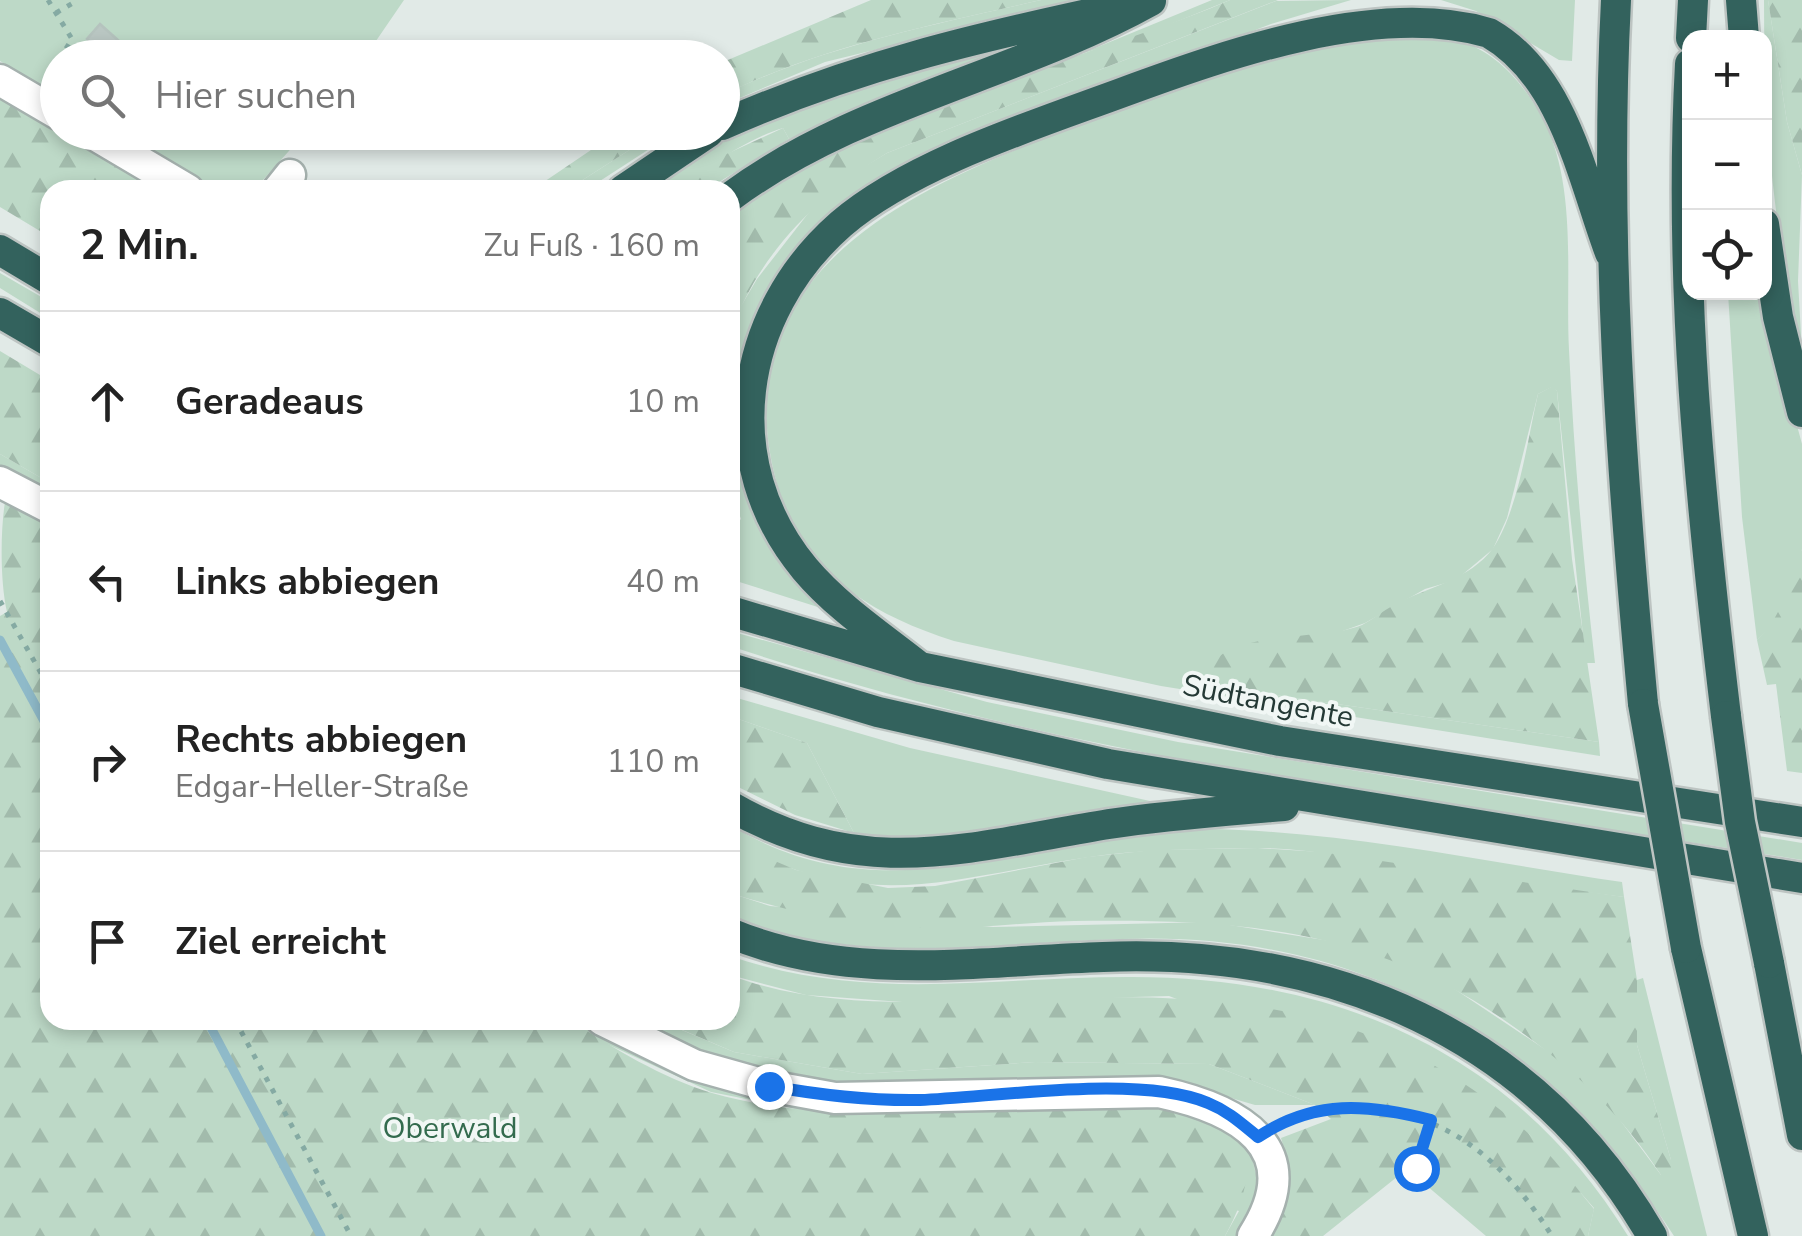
<!DOCTYPE html>
<html lang="de">
<meta charset="utf-8">
<style>
body{margin:0;font-family:"Nunito Sans",sans-serif;background:#f2f2f2;color:#222}
.controls{position:absolute;right:30px;top:30px;display:grid;overflow:hidden;border-radius:20px;box-shadow:0 5px 15px #0003}
.controls button{width:90px;height:90px;display:grid;place-items:center;padding:0;border:0;border-bottom:2px solid #e0e0e0;background:#fff;color:#222;font:50px sans-serif}
.stop{position:absolute;width:30px;height:30px;margin:-22px;border:8px solid #1a73e8;border-radius:50%;background:#fff}
.stop.end{background:#1a73e8;border-color:#fff;box-shadow:0 2px 10px #0008}
.list{margin:0;padding:0;list-style:none}
h2{display:flex;justify-content:space-between;align-items:center;height:130px;margin:0;padding:0 40px;font-size:42px}
h2 small{font-size:32px;font-weight:400;color:#767676}
.list li{display:grid;grid-template-columns:65px 1fr auto;gap:30px;align-items:center;box-sizing:border-box;height:180px;padding:0 40px;border-top:2px solid #e0e0e0}
.list b{display:block;font-size:38px;white-space:nowrap}
.list p{margin:0;font-size:32px;white-space:nowrap;color:#767676}
.list em{font-size:32px;font-style:normal;color:#767676}
.icon{flex:none;width:55px;height:55px;fill:none;stroke:currentColor;stroke-width:2;stroke-linecap:round;stroke-linejoin:round}
.map{position:relative;flex:none;width:1802px;height:1236px;overflow:hidden}
.search{position:absolute;background:#fff;box-shadow:0 5px 15px #0003;left:40px;top:40px;width:700px;height:110px;display:flex;align-items:center;gap:25px;box-sizing:border-box;padding:0 35px;border-radius:55px;color:#767676;font-size:38px}
.panel{position:absolute;background:#fff;box-shadow:0 5px 15px #0003;left:40px;top:180px;width:700px;height:850px;border-radius:30px}
.map>svg:first-child{display:block}
.grass{fill:#bdd9c7}
.forest{fill:url(#forest-firs)}
.lines{fill:none;stroke-linecap:round;stroke-linejoin:round}
.stream{stroke:#8fbac9;stroke-width:9}
.building{fill:#bac7c3;stroke:#b5c3be;stroke-width:2.5}
.minor-casing{stroke:#a5b1ae;stroke-width:35}
.highway-casing{stroke:#bdc4c2;stroke-width:35}
.path{stroke:#85aaa3;stroke-width:5;stroke-dasharray:5 8;stroke-linecap:butt}
.minor{stroke:#fff;stroke-width:30}
.highway{stroke:#33625d;stroke-width:30}
.highway-bridge-casing{stroke:#bdc4c2;stroke-width:35;stroke-linecap:butt}
.highway-bridge{stroke:#33625d;stroke-width:30}
.route{stroke:#1a73e8;stroke-width:12}
.labels{text-anchor:middle;stroke-width:8;stroke-linejoin:round;paint-order:stroke}
.street-label{font-size:30px;fill:#243935;stroke:#f1f7f5}
.park-label{font-size:30px;fill:#336b4e;stroke:#f1f7f5}
</style>
<div class="map">
<svg width="1802" height="1236" viewBox="0 0 1802 1236">
<defs>
<pattern id="forest-firs" width="22" height="20" patternUnits="userSpaceOnUse" patternTransform="scale(2.5)"><rect width="22" height="20" fill="#bdd9c7"/><path d="M5 1l3.5 6h-7zM16 11l3.5 6h-7z" fill="#a2bbac"/></pattern>
</defs>
<rect width="100%" height="100%" fill="#e1eae7"/>
<path class="grass" d="M0,0h404l-39,57 -307,1 -1,38 -57,-35z
M1041,0h38l-254,62 -102,43v-10c100,-49 210,-70 318,-95z
M1212,0h18l-101,41 -46,12z
M1351,0l-80,24 -94,36 -344,161 -95,192 86,196 -94,-30v-49l11,-11 -11,-31v-151l7,-24 20,-34 53,-68 30,-30 47,-28 389,-152z
M1441,0h134l-3,61 -13,-1 -83,-49z
M1764,0h4l19,122 15,53 -4,106 4,71c-29,-122 -38,-228 -38,-352z
M1378,24c75,12 116,14 160,86 41,68 27,164 31,240 5,105 14,209 26,313h-9l-29,-272 -5,-4 -14,7 -31,124 -14,31 -37,31 -31,9 -60,34 -156,56 18,9 372,54 1,14 -439,-70 -207,-45c-91,-29 -159,-74 -181,-173 -49,-220 184,-298 346,-357 52,-20 103,-43 156,-61 33,-11 69,-18 103,-26z
M979,54l3,5 -193,80 -6,-11c-45,14 -74,42 -113,60 -8,4 -21,2 -31,2l69,-42 100,-49z
M118,133h187l-51,57h-40z
M656,133h18l-88,57h-19z
M0,273l50,29v17l-50,-31z
M1728,293h33l41,151v105l-12,45 -18,32 -15,14 -15,-123z
M0,454l50,29v14l-50,-31z
M730,631l257,71 191,40 624,101v17c-360,-59 -724,-98 -1072,-214z
M730,696l180,52 240,53 -228,43 -68,-11 -47,-90 -77,-27z
M730,825c166,101 308,1 476,4 139,2 279,33 416,53l2,15c-71,-9 -140,-18 -210,-29 -52,-8 -105,-20 -158,-20 -56,1 -118,1 -173,10 -143,22 -214,55 -353,-16z
M730,893l40,13 223,21 218,-5 132,21 46,13 49,22 132,88 35,34 56,75 10,-15 -34,-115v-65l6,-2 64,258h-33c-127,-199 -313,-306 -552,-297 -131,4 -263,28 -390,-21z
M730,956c137,47 259,21 398,21 209,-1 388,76 500,259h-40l6,-28 -65,-74 -360,-138 -253,7 -110,-8 -76,-20z
M570,1020h18l127,61 432,21 102,44 10,40 -16,50h-18l14,-25 -338,-98 -104,-4 -86,-17 -106,-49z
M630,1020h28l76,32 128,22 173,-12 174,2 106,41h-60l-58,-17 -357,-2 -120,-24z"/>
<path class="forest" d="M871,0h170c-108,25 -219,46 -318,95v-33z
M1230,0h48l-391,153c-68,41 -134,106 -157,184v-127c106,-70 229,-113 349,-155 51,-18 101,-33 151,-55z
M1768,0h34v175l-15,-53z
M0,94l159,96h-109v47l-50,-30z
M783,128l6,11 -83,51h-39l42,-28z
M616,133h40l-89,57h-35z
M0,351l50,30v102l-50,-29z
M1553,386l4,5 15,168 27,183 -372,-54 -19,-9c1,-51 115,-37 154,-54 11,-6 21,-14 32,-20 33,-18 76,-25 99,-57 25,-36 35,-111 45,-154z
M6,496l44,22v502h520c43,28 92,58 142,73 122,35 249,10 373,13 38,1 93,-7 129,11 51,27 33,79 11,119h-1225v-620l7,-4c-7,-30 -7,-85 -1,-116z
M1802,549v224l-15,-2 -11,-87 -9,1 -10,-45c29,-27 29,-57 45,-91z
M730,716l77,27 47,90 -59,-18 -65,-32z
M730,842l66,28 92,18 47,-2 152,-29 66,-7 105,-2 63,4 303,45 13,83v65l34,115v16l-10,-1c-42,-64 -92,-110 -154,-153 -135,-95 -273,-103 -433,-101 -48,1 -95,8 -143,7 -67,0 -138,-15 -201,-35z
M730,975c82,32 177,28 263,25 202,-8 377,-10 536,134 24,22 44,50 65,75l-6,27h-102l-79,-67 -84,67h-57c23,-36 28,-56 15,-98l50,-19 -16,-14 -106,-41 -174,-2 -173,12 -128,-22 -75,-32h71z"/>
<g class="lines">
<path class="stream" d="M0,640l50,92
M207,1020l114,216"/>
</g>
<path class="building" d="M100,24l38,34h-30l-10,-9 -11,-10z"/>
<g class="lines">
<defs>
<path id="minor" d="M0,80l58,34
M90,132l98,58
M278,190l12,-15
M0,482l50,26
M602,1020l92,45 75,21 66,12 324,-6c79,17 151,55 94,144"/>
<path id="highway" d="M1616,0c-12,236 5,469 27,704
M1741,0l3,38
M1691,38l2,-38
M1690,64c-12,218 10,436 36,652
M722,125c133,-59 257,-88 398,-118
M623,190l86,-58
M730,197c125,-93 286,-121 421,-196
M1764,224l14,93 24,95
M0,250l50,30
M0,313l50,29
M730,611l190,56 360,74 522,81
M920,667c-39,-31 -83,-60 -115,-98 -89,-107 -67,-255 36,-345 70,-60 193,-99 280,-131 106,-39 258,-93 368,-60 75,43 93,145 121,220
M730,668l148,44 230,52 694,114
M730,806c133,77 238,41 379,18 58,-9 117,-13 175,-18
M730,933c119,50 249,28 373,24 228,-9 432,76 549,279
M1686,948l67,288
M1769,963l33,172"/>
</defs>
<use href="#minor" class="minor-casing"/>
<use href="#highway" class="highway-casing"/>
<path class="path" d="M48,0l24,39 -12,19
M56,13l22,-13
M49,76l9,-14
M0,601l50,88
M235,1020l116,216
M1281,1122c121,-37 205,9 271,114
M1417,1169l14,-48"/>
<use href="#minor" class="minor"/>
<use href="#highway" class="highway"/>
<defs>
<path id="highway-bridge" d="M1643,704l43,244
M1726,716l14,106 29,141"/>
</defs>
<use href="#highway-bridge" class="highway-bridge-casing"/>
<use href="#highway-bridge" class="highway-bridge"/>
</g>
<g class="lines">
<path class="route" d="M769,1086c51,9 100,15 151,14 77,-3 220,-26 288,3 20,8 34,21 50,34 57,-38 110,-33 173,-17l-15,48"/>
</g>
<g class="labels">
<g class="street-label">
<text transform="translate(1268 701) rotate(11)" y="10">Südtangente</text>
</g>
<g class="park-label">
<text x="450" y="1138">Oberwald</text>
</g>
</g>
</svg>
<div class="controls">
<button>+</button>
<button>−</button>
<button><svg class="icon" aria-label="locate" viewBox="0 0 24 24"><circle cx="12" cy="12" r="6"/><path d="M12 2v4M12 18v4M2 12h4M18 12h4"/></svg></button>
</div>
<div class="stop" style="left:1416px;top:1168px"></div>
<div class="stop end" style="left:769px;top:1086px"></div>
<div class="search"><svg class="icon" aria-label="search" viewBox="0 0 24 24"><circle cx="10" cy="10" r="6"/><path d="M15 15l6 6"/></svg>Hier suchen</div>
<section class="panel">
<h2>2 Min.<small>Zu Fuß · 160 m</small></h2>
<ul class="list">
<li><svg class="icon" aria-label="ahead" viewBox="0 0 24 24"><path d="M12 20V5M6 11l6-6 6 6"/></svg><div><b>Geradeaus</b></div><em>10 m</em></li>
<li><svg class="icon" aria-label="left" viewBox="0 0 24 24"><path d="M17 20v-9H6M10 6l-5 5 5 5"/></svg><div><b>Links abbiegen</b></div><em>40 m</em></li>
<li><svg class="icon" aria-label="right" viewBox="0 0 24 24"><path d="M7 20v-9h11M14 6l5 5-5 5"/></svg><div><b>Rechts abbiegen</b><p>Edgar-Heller-Straße</p></div><em>110 m</em></li>
<li><svg class="icon" aria-label="arrive" viewBox="0 0 24 24"><path d="M6 21V4h12l-3 4 3 4H6"/></svg><div><b>Ziel erreicht</b></div></li>
</ul>
</section>
</div>
